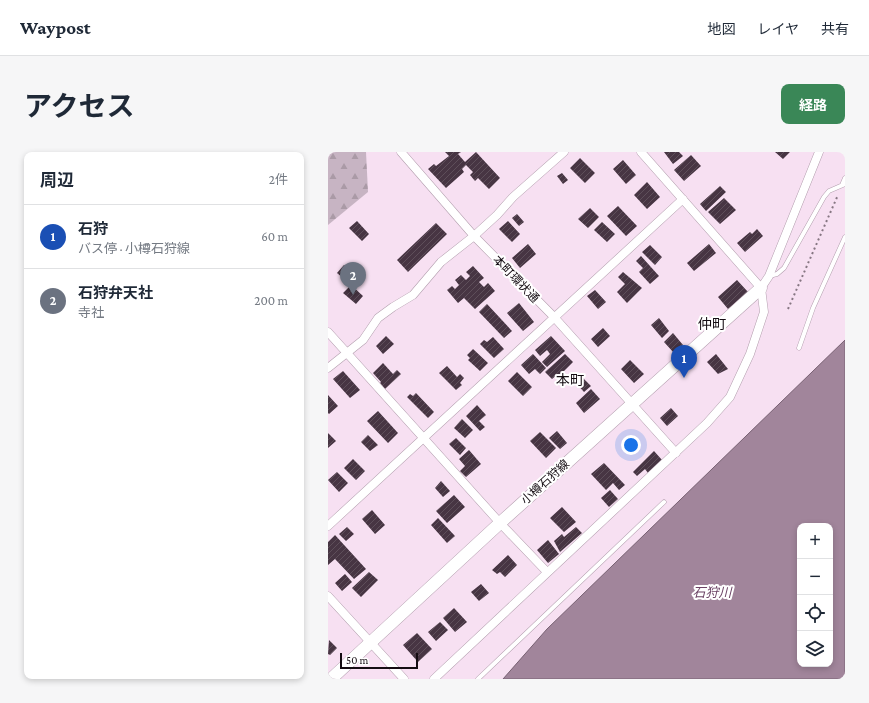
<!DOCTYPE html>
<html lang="ja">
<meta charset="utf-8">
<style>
body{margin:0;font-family:"Crimson Pro","Noto Sans JP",serif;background:#f6f6f7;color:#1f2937}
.controls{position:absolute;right:12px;bottom:12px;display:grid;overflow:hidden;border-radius:8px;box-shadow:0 2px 6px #0003}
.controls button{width:36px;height:36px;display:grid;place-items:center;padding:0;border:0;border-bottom:1px solid #e0e1e3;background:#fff;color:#1f2937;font:20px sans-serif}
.scale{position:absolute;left:12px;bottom:10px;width:78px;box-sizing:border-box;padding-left:4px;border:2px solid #140c12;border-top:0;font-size:11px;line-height:14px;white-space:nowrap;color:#140c12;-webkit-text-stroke:3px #fff;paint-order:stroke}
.you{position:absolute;left:303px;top:293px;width:14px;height:14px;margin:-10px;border:3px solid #fff;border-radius:50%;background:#1a73e8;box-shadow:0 0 0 6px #1a73e833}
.badge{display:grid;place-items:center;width:26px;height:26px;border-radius:50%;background:#3a8757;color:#fff;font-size:13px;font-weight:700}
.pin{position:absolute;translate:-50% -33px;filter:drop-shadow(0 1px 2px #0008)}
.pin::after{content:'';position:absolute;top:21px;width:14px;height:12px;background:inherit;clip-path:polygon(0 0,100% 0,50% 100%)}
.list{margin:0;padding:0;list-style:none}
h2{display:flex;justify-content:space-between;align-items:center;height:52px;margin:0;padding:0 16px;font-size:17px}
h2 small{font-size:13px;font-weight:400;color:#747a83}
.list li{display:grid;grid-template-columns:26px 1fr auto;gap:12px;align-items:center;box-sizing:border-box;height:64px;padding:0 16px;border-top:1px solid #e0e1e3}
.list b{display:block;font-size:15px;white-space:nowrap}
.list p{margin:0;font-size:13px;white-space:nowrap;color:#747a83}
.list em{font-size:13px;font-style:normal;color:#747a83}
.icon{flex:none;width:22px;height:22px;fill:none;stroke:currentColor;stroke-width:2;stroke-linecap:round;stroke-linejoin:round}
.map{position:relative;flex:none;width:517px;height:527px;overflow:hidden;border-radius:8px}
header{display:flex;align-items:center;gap:24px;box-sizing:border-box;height:56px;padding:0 20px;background:#fff;border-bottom:1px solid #e0e1e3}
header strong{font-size:19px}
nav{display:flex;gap:22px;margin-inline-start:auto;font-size:14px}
.intro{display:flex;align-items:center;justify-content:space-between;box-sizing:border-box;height:96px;padding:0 24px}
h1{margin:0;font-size:28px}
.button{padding:10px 18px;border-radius:8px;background:#3a8757;color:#fff;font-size:14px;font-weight:700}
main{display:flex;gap:24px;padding:0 24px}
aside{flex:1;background:#fff;border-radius:8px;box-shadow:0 2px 6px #0003}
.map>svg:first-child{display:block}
.forest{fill:url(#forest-firs)}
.water{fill:#a1859b;stroke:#776172;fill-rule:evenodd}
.building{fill:url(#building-hatch)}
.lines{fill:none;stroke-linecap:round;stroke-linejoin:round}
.service-casing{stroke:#b39eae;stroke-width:5}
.minor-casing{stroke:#b39eae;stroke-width:9}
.secondary-casing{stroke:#b39eae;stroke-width:13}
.path{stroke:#867682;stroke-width:2;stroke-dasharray:2 3;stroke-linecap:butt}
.service{stroke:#fff;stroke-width:4}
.minor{stroke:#fff;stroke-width:8}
.secondary{stroke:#fff;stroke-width:12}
.labels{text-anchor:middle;stroke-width:4;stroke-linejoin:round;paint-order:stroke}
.street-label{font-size:12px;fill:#140c12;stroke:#fff}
.water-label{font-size:13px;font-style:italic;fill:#6c4365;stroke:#fff}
.quarter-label{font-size:14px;fill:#140c12;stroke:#fff}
</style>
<header>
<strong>Waypost</strong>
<nav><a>地図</a><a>レイヤ</a><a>共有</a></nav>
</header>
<div class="intro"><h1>アクセス</h1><a class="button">経路</a></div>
<main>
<aside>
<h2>周辺<small>2件</small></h2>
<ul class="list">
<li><span class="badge" style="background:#1a4fb4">1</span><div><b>石狩</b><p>バス停 · 小樽石狩線</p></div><em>60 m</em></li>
<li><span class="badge" style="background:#6b7280">2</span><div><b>石狩弁天社</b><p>寺社</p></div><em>200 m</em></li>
</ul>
</aside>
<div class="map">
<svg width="517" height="527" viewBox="0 0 517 527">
<defs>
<pattern id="forest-firs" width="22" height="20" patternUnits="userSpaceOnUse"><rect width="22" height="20" fill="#c7b4c3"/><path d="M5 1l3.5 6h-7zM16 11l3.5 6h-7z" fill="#aa9aa6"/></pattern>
<pattern id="building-hatch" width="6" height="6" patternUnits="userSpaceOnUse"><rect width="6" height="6" fill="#473543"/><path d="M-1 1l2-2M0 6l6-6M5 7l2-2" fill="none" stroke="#5e4f5a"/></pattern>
</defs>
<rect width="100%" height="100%" fill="#f7e0f2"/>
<path class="forest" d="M0,0h38l2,40 -40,33z"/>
<path class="water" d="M517,188v339h-342l44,-50zM472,374h30v138h-30z"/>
<path class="building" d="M117,0h16l-3,2 7,8 11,-10 24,26 -11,11 -11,-11 -3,3 -5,-6 3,-3 -7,-7 -4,4 2,3 -18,16 -18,-19 6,-5 2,2 13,-10z
M336,0h15l4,4 -10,8z
M447,0h15l-7,7z
M363,3l10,11 -17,15 -10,-11z
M252,6l15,15 -10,10 -15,-15z
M295,8l13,15 -10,9 -13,-15z
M234,21l6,7 -5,4 -6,-8z
M319,30l13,15 -13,12 -13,-14z
M392,34l6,6 -20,19 -6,-7z
M396,46l12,12 -16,14 -12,-12z
M290,54l19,20 -11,10 -19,-20z
M262,56l9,9 -11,11 -10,-9z
M189,62l7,8 -5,4 -7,-8z
M29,69l12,13 -7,7 -13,-13z
M180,69l12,13 -8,8 -13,-13z
M274,70l13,12 -8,8 -13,-12z
M108,71l11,11 -39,38 -11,-12z
M429,77l6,7 -18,16 -8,-9 13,-11 2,2z
M200,92l8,10 -16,14 -8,-10z
M381,92l7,9 -22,18 -7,-8z
M322,93l12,12 -7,8 -13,-13z
M313,104l18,20 -9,8 -11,-12 4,-4 -7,-7z
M16,113l6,5 -7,8 -6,-5z
M145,114l11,12 -5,4 5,5 4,-4 7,8 -20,18 -11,-11 -6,5 -11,-13 5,-4 3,3 4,-4 -4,-5 6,-5 5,5 4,-4 -4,-4z
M295,120l19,16 -15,15 -10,-11 8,-8 -7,-7z
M409,128l11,12 -20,17 -10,-12z
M23,133l12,11 -7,8 -13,-11z
M267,138l11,12 -8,7 -11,-13z
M191,151l15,19 -11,9 -16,-18z
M159,152l25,27 -8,7 -25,-26z
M331,166l10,13 -7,7 -11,-13z
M275,176l7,8 -12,11 -7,-8z
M345,181l10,12 -9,8 -10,-11z
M58,184l8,8 -11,10 -7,-8z
M223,184l14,15 -18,16 -5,-5 8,-8 -3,-4 -7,6 -5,-6z
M165,185l11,12 -10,9 -14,-14 4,-4 3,2z
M145,197l15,14 -8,8 -12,-11 2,-2 -3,-3z
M205,202l13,14 -6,6 -5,-5 -6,5 -8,-9z
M237,202l8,8 -13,13 -2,-1 -6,5 -7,-7z
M388,202l12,15 -10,5 -11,-12z
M302,208l14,14 -10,9 -13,-14z
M55,211l10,11 4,-4 4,4 -16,15 -5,-6 1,-1 -8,-9z
M119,214l10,11 3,-3 4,4 -4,5 2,2 -6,5 -17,-17z
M15,219l17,19 -10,8 -17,-19z
M189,220l15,15 -9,9 -15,-15z
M254,225l9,9 -7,6 -8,-9z
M263,237l9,10 -16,14 -8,-10z
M88,241l18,19 -6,6 -21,-21 3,-3 3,2z
M0,243l10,11 -9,8 -1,-1z
M149,253l9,10 -7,6 6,6 -5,4 -14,-15z
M343,256l7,8 -11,10 -7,-8z
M50,259l20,22 -10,10 -21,-22z
M134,267l11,11 -8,8 -11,-10z
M229,279l10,12 -7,6 -11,-11z
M212,280l16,16 -10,10 -16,-17z
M0,281l8,8 -8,7z
M40,283l10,10 -8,6 -9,-9z
M128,286l10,10 -6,7 -11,-11z
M141,298l12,14 -15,13 -6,-6 5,-5 -6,-7z
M326,299l8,9 -14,13 -3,-4 -8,7 -4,-4z
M25,307l12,12 -9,9 -12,-12z
M276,311l21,22 -6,5 -6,-7 -7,7 -15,-16z
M9,320l11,11 -9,9 -11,-12z
M113,329l9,10 -7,6 -8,-9z
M282,338l8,9 -9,8 -8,-9z
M126,343l11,12 -18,16 -11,-12z
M234,355l14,15 -12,10 -14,-14z
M44,358l13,15 -10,9 -13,-15z
M110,366l17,18 -8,7 -16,-18z
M19,375l7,7 -8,7 -7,-7z
M248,375l6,6 -22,19 -6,-11 8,-7 2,3z
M7,383l31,34 -12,10 -19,-20 -7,6v-23z
M220,388l11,14 -11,9 -11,-13z
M180,403l9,10 -12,12 -5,-5 -3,2 -5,-4z
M41,420l9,8 -17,17 -9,-9z
M17,422l7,8 -10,9 -7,-8z
M153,432l8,9 -10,8 -8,-9z
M126,456l13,14 -12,10 -12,-14z
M112,470l8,8 -12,11 -8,-9z
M89,481l15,16 -14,13 -15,-17z
M1,488l8,8 -7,7 -2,-1z"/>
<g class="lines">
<defs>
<path id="service" d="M514,33l3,-7
M441,124l8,-2 7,-6 40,-71 5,-6 16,-7
M471,196l14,-40 32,-71
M150,527l186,-177"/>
<path id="minor" d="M73,0l73,84 80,81 122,136
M433,136l8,-12 50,-124
M0,180l172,191 47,49
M0,216l35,-28 15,-22 15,-11 20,-12 28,-33 33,-26 23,-21 16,-18 51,-45
M0,374l355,-327
M0,444l76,83
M106,527l273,-256 23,-26 20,-43 14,-42 -3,-24 -120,-136"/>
<path id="secondary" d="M3,527l169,-156 261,-235"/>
</defs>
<use href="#service" class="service-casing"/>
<use href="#minor" class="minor-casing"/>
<use href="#secondary" class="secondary-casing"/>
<path class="path" d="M460,157l50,-114"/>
<use href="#service" class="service"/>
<use href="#minor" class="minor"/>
<use href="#secondary" class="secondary"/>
</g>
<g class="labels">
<g class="street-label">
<text transform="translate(188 127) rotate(46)" y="4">本町環状通</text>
<text transform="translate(217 330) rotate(-42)" y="4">小樽石狩線</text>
</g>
<g class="water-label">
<text x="384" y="445">石狩川</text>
</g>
<g class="quarter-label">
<text x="384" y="177">仲町</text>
<text x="242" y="233">本町</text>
</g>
</g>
</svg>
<div class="controls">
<button>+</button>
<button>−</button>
<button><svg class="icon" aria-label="locate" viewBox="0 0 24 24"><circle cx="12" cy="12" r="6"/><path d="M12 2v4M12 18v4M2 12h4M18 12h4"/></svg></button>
<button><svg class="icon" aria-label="layers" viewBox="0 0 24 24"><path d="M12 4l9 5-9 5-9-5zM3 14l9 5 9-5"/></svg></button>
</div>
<div class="scale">50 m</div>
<div class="you"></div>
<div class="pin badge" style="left:356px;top:226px;background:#1a4fb4">1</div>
<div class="pin badge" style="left:25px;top:143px;background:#6b7280">2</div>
</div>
</main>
